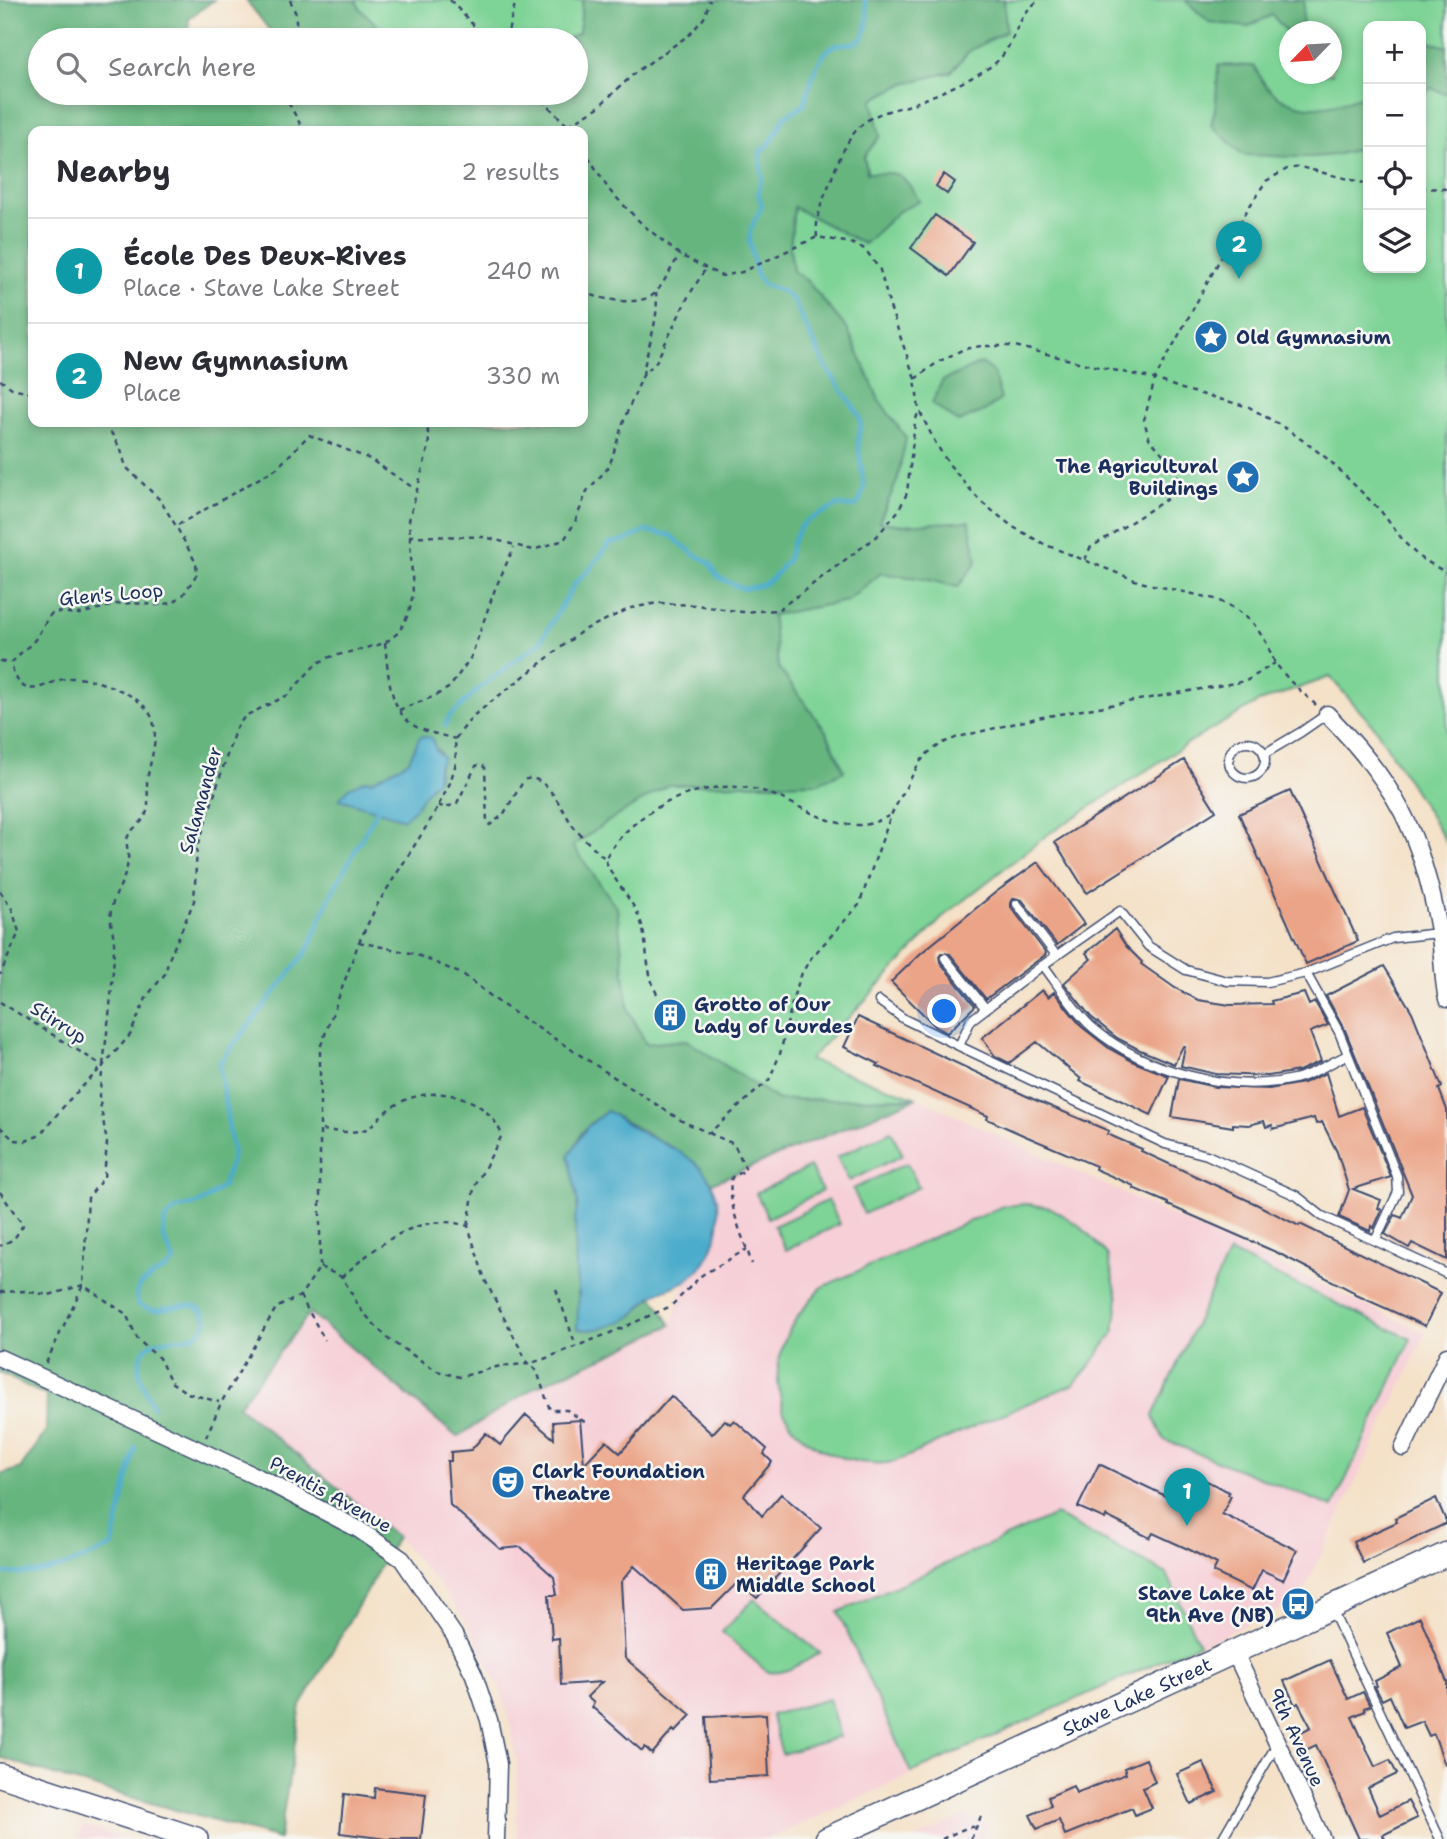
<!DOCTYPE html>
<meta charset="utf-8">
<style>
body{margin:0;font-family:"Shantell Sans",sans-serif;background:#f7f7f7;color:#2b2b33}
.controls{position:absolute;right:21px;top:21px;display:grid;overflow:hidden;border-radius:14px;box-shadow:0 4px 10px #0003}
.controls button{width:63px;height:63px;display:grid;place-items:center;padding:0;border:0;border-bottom:2px solid #e1e1e2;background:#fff;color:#2b2b33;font:35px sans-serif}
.compass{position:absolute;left:1279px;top:21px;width:63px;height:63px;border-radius:50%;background:#fff;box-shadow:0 4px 10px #0003;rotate:245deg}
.you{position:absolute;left:945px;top:1012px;width:24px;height:24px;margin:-18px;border:5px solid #fff;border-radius:50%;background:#1a73e8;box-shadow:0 0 0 10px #1a73e833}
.badge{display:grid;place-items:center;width:46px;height:46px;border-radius:50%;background:#1f6fb2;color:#fff;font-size:23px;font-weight:700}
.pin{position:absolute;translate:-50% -58px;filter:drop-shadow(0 2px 4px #0008)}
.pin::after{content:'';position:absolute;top:37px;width:24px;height:21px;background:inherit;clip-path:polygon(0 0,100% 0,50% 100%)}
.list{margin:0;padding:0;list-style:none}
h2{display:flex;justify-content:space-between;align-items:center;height:91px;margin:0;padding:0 28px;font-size:30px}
h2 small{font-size:23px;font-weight:400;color:#7c7c81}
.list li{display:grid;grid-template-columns:46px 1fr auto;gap:21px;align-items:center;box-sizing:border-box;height:105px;padding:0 28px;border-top:2px solid #e1e1e2}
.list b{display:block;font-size:26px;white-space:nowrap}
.list p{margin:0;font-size:23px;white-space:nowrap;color:#7c7c81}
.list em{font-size:23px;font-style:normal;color:#7c7c81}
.icon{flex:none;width:38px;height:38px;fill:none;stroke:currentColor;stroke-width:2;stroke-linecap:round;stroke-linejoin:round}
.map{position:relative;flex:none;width:1447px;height:1839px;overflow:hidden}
.search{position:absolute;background:#fff;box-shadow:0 4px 10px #0003;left:28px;top:28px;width:560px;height:77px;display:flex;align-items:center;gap:18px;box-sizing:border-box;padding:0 24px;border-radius:38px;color:#7c7c81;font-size:26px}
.panel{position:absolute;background:#fff;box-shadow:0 4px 10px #0003;left:28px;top:126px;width:560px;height:301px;border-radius:14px}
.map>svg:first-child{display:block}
.built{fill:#f6cfd7}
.green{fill:#7ed396;stroke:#4c817a;stroke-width:2;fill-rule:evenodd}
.forest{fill:#66b57f;stroke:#40726e;stroke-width:2;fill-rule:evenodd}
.water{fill:#4caccb;stroke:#346e94;stroke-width:2}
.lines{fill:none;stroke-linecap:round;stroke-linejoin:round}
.stream{stroke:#4caccb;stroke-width:4.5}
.building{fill:#eba487}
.service-casing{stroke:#3c4a6e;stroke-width:11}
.minor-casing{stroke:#3c4a6e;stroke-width:19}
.secondary-casing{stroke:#3c4a6e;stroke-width:26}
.path{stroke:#3c4a6e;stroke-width:2.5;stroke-dasharray:5 5;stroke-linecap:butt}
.service{stroke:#fff;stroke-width:8}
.minor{stroke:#fff;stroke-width:16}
.secondary{stroke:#fff;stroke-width:23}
.labels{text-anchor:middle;stroke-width:5;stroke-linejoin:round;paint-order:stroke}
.poi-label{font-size:19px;font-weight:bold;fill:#1b2f5e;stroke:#f6f6f2;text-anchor:start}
.street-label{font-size:19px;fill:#1b2f5e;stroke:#f6f6f2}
</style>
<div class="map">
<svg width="1447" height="1839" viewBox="0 0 1447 1839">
<rect width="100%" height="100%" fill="#f6f6f2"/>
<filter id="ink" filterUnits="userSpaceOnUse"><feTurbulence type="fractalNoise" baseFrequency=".0143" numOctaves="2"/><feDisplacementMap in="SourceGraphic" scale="14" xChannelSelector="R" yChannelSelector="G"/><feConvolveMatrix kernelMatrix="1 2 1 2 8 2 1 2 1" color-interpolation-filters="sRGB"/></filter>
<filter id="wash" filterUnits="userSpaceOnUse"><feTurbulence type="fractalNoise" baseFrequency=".00686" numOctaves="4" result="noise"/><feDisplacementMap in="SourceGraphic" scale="28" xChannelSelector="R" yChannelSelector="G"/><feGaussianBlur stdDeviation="1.57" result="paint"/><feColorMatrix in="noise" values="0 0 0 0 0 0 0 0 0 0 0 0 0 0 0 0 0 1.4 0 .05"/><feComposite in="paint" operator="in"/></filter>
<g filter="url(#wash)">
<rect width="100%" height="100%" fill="#f4e1c7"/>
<path class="built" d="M917,1098l509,235 -127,268 -531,238h-251v-76l-5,-32 -10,-38 -35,-71 -30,-40 -40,-45 -159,-131 73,-93 146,123 80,-50 74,-32 60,-29 15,-45 22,-22 12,-49 -8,-26z
M964,1816l25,9 -7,14h-67z
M83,1825l43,14h-48z"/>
<path class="green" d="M355,0h228l-4,33 -15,7h-171l-31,-29z
M1004,0h443v843l-71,-114 -46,-52 -71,25 -69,40 -143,93 -102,80 -136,145 108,38 -139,2 -92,-60 -40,4 -18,-35 -11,-101 -44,-62 34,-24 61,-37 150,-2 26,-12 -17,-38 -49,-66 -6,-52 75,-14 34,-28 44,6 33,8 10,-65 -65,3 -25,-3 19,-41 9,-43 -27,-38 -31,-70 -41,-49 -14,-10 -3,-23 4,-41 70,37 35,-34 20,-9 -51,-27 -4,-17 16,-21 -8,-36 33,-17 46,-11 18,-21 37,-19zM1368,26h53v242h-53zM1290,32h42v42h-42z
M891,1131l12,24 -54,26 -12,-24z
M907,1163l12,24 -55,27 -11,-25z
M810,1167l12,24 -54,27 -12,-25z
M828,1200l12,24 -54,26 -12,-24z
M1028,1204l23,4 29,18 27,28 11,44 -4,34 -25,35 -15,17c-46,19 -92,39 -138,59 -14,6 -33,18 -49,20 -36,3 -83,-14 -101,-47 -4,-5 -4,-14 -6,-21 -10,-44 13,-77 42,-108l181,-81z
M1229,1252l182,87 -78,168 -169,-67 -11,-24z
M1055,1515l112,59 32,70 -288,129 -73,-161z
M754,1599l66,54c-14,7 -38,25 -54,18l-44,-39z
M829,1699l11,38 -58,17 -11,-39z"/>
<path class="forest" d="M0,0h214l-25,18 -1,22h-148v53h178l3,2 1,-2h225l3,3 6,-3h120v-53h-12l15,-7 4,-33h421l2,31 -37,20 -18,21 -46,11 -33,17 8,36 -16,21 3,16c33,0 35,-3 52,28l-20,10 -35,33 -70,-37 -4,41 3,23 14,10 41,49 31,70 27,38 -9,43 -18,41 24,3 66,-4 8,40 -19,26 -33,-8 -44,-6 -34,28 -75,14 6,52 49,66 17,38 -26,12 -150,2 -61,37 -34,24 44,62 11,101 18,35 40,-4 92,60 139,-2 -205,85c-25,-34 -69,-50 -105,-72 -10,8 -22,15 -28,26 -8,16 -3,48 -2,65 1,13 -1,30 -1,44 0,27 5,54 1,82 13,6 43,-5 55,-12 7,-5 14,-14 21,-20l18,29 -60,29 -74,32 -80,51 -147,-124 -72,93 159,131 -96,169 -22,133 -210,-59 -69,-23v-282l21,-7 25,-37 1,-35 -47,-23zM33,131h550v291h-550zM419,738l13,5 9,11 -4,27 -16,15 -3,9 -52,-25 6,1 38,-20z
M246,0h109l7,11 31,29h-123l5,-3z
M1185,0h119l-2,25 -15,7 -15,-17 -25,12 -38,-5z
M1421,39l26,8v47l-17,-6 -9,12z
M1218,65l36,1c4,7 9,18 15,23 32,29 64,17 99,5v50c-38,20 -83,11 -125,11l-32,-30 5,-21z
M981,363l12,9 8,27 -17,12 -26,11 -26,-19 10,-22z"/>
<path class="water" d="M422,736l10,2 4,12 7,8 -5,9 -1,14c-16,11 -18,28 -33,38l-65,-20 10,-11 17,-8 6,1 37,-20 10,-23z
M607,1111c12,7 24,16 37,23 24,12 56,24 68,50 15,33 4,75 -25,96 -10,7 -24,9 -35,16 -7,5 -12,14 -19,19 -11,8 -43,19 -56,13l2,-34 -3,-20 -1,-55 3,-15 -9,-49 18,-28z"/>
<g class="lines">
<path class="stream" d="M445,726l3,-8 34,-32 58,-44 35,-59 15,-14 20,-26 14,-2 22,-10 24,4 25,20 14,7 9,15 25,12 19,-4 11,-7 15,-19 4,-16 8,-16 8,-7 31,-15 14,2 4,-2 4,-7 3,-11 -4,-28 -2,-19 3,-16 -2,-9 -35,-51 -31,-64 -11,-9 -18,-6 -7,-9 -8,-37 3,-13 10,-20 -4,-14 4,-14 -2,-26 11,-10 14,-26 19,-11c6,-19 9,-40 24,-55 8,-8 15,-5 25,-7 18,-4 15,-30 12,-43
M153,1407c-4,-10 -10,-21 -13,-31 -2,-6 -1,-11 0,-17 9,-34 55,-6 67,-38 -7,-26 -33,-12 -51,-11 -6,0 -12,-3 -17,-5 -13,-25 25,-29 35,-44l-11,-25 2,-16 11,-11 24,-6 8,-5 15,-12 10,-31 -14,-92 89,-113 22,-54 49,-89
M0,1572c45,7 72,-9 112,-25l23,-99"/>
</g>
<g id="blocks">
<path class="building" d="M944,174l11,8 -8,12 -11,-8z
M935,215l38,27 -24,34 -38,-28z
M1184,760l32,51 -129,82 -32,-51z
M1290,791l68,150 -52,23 -67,-150z
M1038,862l46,62 -27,21 -35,-45 -8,-2 -3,4v5l35,46 -1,2 -59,44 -36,-45 -9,-1 -2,3 1,6 35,44 -28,27 -11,-6 -45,-45 30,-29 75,-61z
M1115,929l11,17 16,16 -1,2 34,24 23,12 32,5 42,-1 -1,-3 33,-8 5,12 6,-3 13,23 -18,7 11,29 -22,10 -31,5 -52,-2 -35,-8 4,-19 -2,-1 -9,18 -34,-14 -23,-12 -26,-21 -27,-34 27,-24 -5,-6z
M1384,966l28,46 30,75 -3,2 8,21v150l-35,-17 -3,5 -24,-14 10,-19 7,3 10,-23 -67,-165 -19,-34z
M1042,990l6,7 6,-5 28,35 28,22 24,13 35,14 -18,39 -71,-34 1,-2 -44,-37 -28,21 -14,-7 -13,-18z
M665,1002l14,3 4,12 -9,11 -13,-3 -4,-13z
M858,1017l175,82 76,32 -2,3 35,15 -1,2 115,53 43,22 1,-2 141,69 -16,33 -71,-32v-2l-76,-39 -110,-48v-2l-35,-15 1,-2 -39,-17 1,-3 -73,-31 -36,-16 1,-3 -111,-50 2,-2 -35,-17z
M1326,1073l13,43 23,-9 29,70 -38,12 28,11 -3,8 4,2 -8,18 -3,-2 -1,5 -31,-14 10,-27 -12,-38 -15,-30 -6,2 -2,-6 -41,11 -1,-4 -6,2 -2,-6 -15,4 -16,-1v3l-61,-10 7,-38 36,8 54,2 34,-6z
M671,1396l41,38 13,-14 5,4 4,-4 33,29 -3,5 8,8 -28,33 18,21 19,-22 40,34 -64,70 -19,-16 -26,26 -29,2 -49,-44 -13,16 4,76 66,57 -16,17 -2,-2 -21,24 -7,-7 -3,4 -50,-44 2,-4 -7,-6 15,-15 -41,3 -2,-47 -7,1 -3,-44h8l-3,-18 -33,-30 -21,2 -50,-44 -3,-44h4v-9l20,-2 15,-17 14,12 26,-30 28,24 -1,-17 27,-2 4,44 22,-23 14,12z
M1099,1464l77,37 11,-25 4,2 2,-4 36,18 -1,3 3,1 -9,18 75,36 -14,30 -21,-10 -10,21 -39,-19 4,-8 -27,-14 -37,-17 -3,5 -44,-22 -1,3 -27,-12z
M1436,1498l11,25 -84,40 -10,-21 44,-20 -2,-4z
M1420,1617l27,65v83h-2l-11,-31 -5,2 -7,-15 -18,7 -14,-32 -8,4 -7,-13 2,-1 -2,-5 27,-14 -15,-34z
M1330,1660l18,39 15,-7 7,14 -6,2 1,3 -13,6 23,50 15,-7 7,14 -29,14 12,27 28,-14 9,17 -34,17 2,4h-26l-43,-94 -10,5 -9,-16 14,-7 -13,-24 -3,2 -11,-24z
M766,1714l3,62 -59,3 -4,-62z
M1146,1759l9,23 -12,6 9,20 -17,7 -3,-7 -67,27 -6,-15 -22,9 -7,-14 21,-9 -3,-9 25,-11 3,7 50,-19 -2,-6z
M1203,1762l14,30 -26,12 -14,-30z
M375,1788l51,6 -5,45h-34l-47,-6 4,-39 30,4z"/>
</g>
</g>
<g filter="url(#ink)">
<use href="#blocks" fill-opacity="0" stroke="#3c4a6e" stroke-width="2"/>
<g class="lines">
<defs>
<path id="service" d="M1229 760a18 18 0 1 1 36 0a18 18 0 1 1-36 0Z
M1264,754l37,-22 26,-18
M1017,904l39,51
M945,958l41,51
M1043,965c14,18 33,49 50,63 51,43 136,66 201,51 18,-4 37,-17 54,-24
M1306,973l33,59 58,144 1,16 -22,47
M879,1001l25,18 55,27 206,98 42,11 90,41 25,20 125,58
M959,1046l12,-26 72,-55 77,-54 28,35 38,24 41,11 40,1 39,-9 87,-35 46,-5
M1332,1610l108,229
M1222,1839l55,-95"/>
<path id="minor" d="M1327,714c68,69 95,120 112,216 4,23 3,47 8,69
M0,1358l268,124 90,47 44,30 52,76 20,40 15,45 9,44 -2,75
M1403,1448l44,-92
M1235,1653l87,186"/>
<g id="secondary">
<path d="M0,1775l196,64"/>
<path id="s1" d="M827,1839l620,-285"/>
</g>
</defs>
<use href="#service" class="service-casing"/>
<use href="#minor" class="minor-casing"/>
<use href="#secondary" class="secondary-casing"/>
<path class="path" d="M290,0l6,14v26
M450,0l37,40
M506,40l10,-40
M288,93v9l16,29
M535,93l38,38
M569,125l28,-17 39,-36 53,-37 15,-17 6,-18
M583,148l26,42 33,34 38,31 42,21 20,-4 75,-35 34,6 14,6 15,21 10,37 25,72 4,31 16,32 13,21 32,38 33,26 33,18 94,37 75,17 21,10 17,14 13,19 9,21 15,18 26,24
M1421,188l26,1
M817,237c-2,-22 6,-37 14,-57 8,-21 19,-51 40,-62 11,-6 24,-9 36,-12 24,-9 67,-27 87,-42 22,-17 21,-50 46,-64
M583,291c15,9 60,17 73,1 9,-10 15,-25 24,-37
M643,375c3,-27 17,-54 13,-82
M915,379l23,-17 26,-13 17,-3h34l71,18 69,15 27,10 67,18 41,24 39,29 51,50 25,33 14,14 28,16
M0,380l12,8 21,5
M178,525l99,-57 32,-33 61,24 45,30
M409,536l76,1 48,13 31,-10 11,-18 12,-31 22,-24 16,-50 18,-42 13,-13 32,-65 18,-29
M1085,560l5,-12 85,-54 5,-6 -5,-20 -26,-30 -5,-18 11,-41 89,-164 22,-34 21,-12 13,-2 68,17
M385,643c3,26 3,66 28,82 11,7 29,10 42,14
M0,661l10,2
M399,710l36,-14 15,-9 21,-30 24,-68 19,-42
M438,805l7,3 12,-5 19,-37 5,-2 4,4 2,55 3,2 13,-10 21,-35c21,-10 39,32 49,46 9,12 22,22 32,33
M0,891l12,18 7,23 -19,43
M359,942l56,12 49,21 37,29 181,117 27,12 60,-53 11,-26 14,-59 8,-22 9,-15 48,-53 32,-90 28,-52 9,-10 15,-10 15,-6 79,-19 209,-37 29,-18
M657,994c-12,-24 -9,-48 -16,-72 -7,-21 -27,-39 -36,-63 28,-50 97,-83 154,-69 33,9 66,37 102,35 10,0 21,-6 30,-10
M0,1002l103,64
M103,1065c5,-40 10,-78 11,-118 1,-12 -5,-24 -3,-37 3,-17 16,-31 17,-50 1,-6 -2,-14 -1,-21 3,-11 16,-15 19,-25 4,-10 1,-22 1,-32 2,-20 13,-43 5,-64 -9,-24 -58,-41 -82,-40 -25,2 -47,30 -59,-14 7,-10 14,-14 22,-22 8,-9 11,-21 20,-30l27,2 37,-10 15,-1 24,2 16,-2 11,-8 14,-21 -1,-11 -20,-37 -16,-26 -34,-33 -5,-17 -16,-28
M0,1127l14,13 12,1 14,-6 29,-35 34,-34
M322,1130c13,1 36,5 48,-3 3,-2 5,-6 8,-8 6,-7 18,-15 27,-19 37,-15 82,-3 97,35l-28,53 -6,38
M709,1133l25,11 12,26 -14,7c-7,23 13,65 20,87
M0,1192l23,33 -9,14 -14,7
M320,1267l22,10 19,33 27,29 49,32 23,6 40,-11 28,-2 16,-5 76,-30 51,-23 31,-31 45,-26
M342,1277c34,-31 77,-67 126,-51l17,54 43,84 9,7 13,39h17l22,15
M556,1289l20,57
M0,1292l24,-1 25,4 34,-10 43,29 12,26 21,18 12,24 16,11 32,9
M300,1296l25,44
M46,1363l37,-78 5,-87 16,-21 3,-34 -8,-47 4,-30 27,-31 17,-39 18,-22 4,-15 25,-58 3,-52 38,-119 10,-14 43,-21 28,-31 14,-7 55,-14 14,-11 10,-19 4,-19 -4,-74 20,-75 -2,-23
M206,1437l15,-34 55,-95 24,-12 20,-29v-219l39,-106 18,-37 56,-89 17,-33 6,-20 -1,-24 18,-23 109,-85 49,-23 27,-5 38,2 46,7 36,-2 99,-74 22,-26 8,-17 8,-71 4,-12
M942,1839l26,-12h9
M971,1839l11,-25"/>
<use href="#service" class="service"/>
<use href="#minor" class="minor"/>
<use href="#secondary" class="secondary"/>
</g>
</g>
<defs>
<symbol id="sight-disc" viewBox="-11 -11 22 22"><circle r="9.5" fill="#1f6fb2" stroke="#f6f6f2"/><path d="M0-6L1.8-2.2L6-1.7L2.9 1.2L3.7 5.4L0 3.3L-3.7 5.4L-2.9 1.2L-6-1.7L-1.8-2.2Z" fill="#fff"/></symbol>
<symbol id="building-disc" viewBox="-11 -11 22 22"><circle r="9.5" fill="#1f6fb2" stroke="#f6f6f2"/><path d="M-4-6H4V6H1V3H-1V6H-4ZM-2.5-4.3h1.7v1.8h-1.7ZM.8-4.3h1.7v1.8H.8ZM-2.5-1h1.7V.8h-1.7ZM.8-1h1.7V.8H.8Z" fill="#fff"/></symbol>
<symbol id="theatre-disc" viewBox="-11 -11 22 22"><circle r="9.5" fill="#1f6fb2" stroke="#f6f6f2"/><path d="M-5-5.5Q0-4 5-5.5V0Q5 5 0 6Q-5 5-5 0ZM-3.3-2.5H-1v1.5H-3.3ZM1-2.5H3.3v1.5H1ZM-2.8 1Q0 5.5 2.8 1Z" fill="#fff"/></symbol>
<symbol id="bus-disc" viewBox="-11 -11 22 22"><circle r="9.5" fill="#1f6fb2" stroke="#f6f6f2"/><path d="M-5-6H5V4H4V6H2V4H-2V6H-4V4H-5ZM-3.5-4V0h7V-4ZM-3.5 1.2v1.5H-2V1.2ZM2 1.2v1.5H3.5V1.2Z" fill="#fff"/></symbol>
</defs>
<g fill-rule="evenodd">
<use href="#sight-disc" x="1192" y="318" width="38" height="38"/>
<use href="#sight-disc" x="1224" y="458" width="38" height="38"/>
<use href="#building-disc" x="651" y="996" width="38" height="38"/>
<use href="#theatre-disc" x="489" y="1463" width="38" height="38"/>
<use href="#building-disc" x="692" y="1555" width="38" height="38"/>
<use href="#bus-disc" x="1279" y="1585" width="38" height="38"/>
</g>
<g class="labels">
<g class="poi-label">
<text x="1236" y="344">Old Gymnasium</text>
<text x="1218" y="473" text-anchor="end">The Agricultural<tspan x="1218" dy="22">Buildings</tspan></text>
<text x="694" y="1011">Grotto of Our<tspan x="694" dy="22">Lady of Lourdes</tspan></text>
<text x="532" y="1478">Clark Foundation<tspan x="532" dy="22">Theatre</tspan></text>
<text x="736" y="1570">Heritage Park<tspan x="736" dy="22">Middle School</tspan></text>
<text x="1274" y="1600" text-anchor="end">Stave Lake at<tspan x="1274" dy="22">9th Ave (NB)</tspan></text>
</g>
<g class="street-label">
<text transform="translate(111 594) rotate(-5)" y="7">Glen's Loop</text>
<text transform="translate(200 800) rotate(-74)" y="7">Salamander</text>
<text transform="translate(59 1022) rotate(32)" y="7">Stirrup</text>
<text transform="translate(331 1494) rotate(29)" y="7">Prentis Avenue</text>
<text dy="7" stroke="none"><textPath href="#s1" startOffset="341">Stave Lake Street</textPath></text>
<text transform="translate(1297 1737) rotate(65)" y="7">9th Avenue</text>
</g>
</g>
</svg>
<div class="controls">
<button>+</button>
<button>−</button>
<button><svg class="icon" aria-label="locate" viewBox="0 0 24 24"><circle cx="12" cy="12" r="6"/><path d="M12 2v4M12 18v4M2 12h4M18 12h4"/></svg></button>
<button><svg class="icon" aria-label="layers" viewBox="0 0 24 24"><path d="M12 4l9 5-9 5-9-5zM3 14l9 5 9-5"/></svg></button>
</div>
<svg class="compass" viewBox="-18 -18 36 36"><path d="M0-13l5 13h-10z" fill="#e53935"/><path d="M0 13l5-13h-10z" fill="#7c7c81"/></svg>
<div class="you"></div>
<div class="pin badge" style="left:1187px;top:1526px;background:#0f9aa8">1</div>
<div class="pin badge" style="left:1239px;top:279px;background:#0f9aa8">2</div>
<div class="search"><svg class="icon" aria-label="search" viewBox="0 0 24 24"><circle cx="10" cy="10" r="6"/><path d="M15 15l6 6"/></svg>Search here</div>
<section class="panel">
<h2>Nearby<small>2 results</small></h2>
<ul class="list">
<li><span class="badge" style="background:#0f9aa8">1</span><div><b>École Des Deux-Rives</b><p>Place · Stave Lake Street</p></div><em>240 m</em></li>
<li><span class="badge" style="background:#0f9aa8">2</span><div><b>New Gymnasium</b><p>Place</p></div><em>330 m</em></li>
</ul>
</section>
</div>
